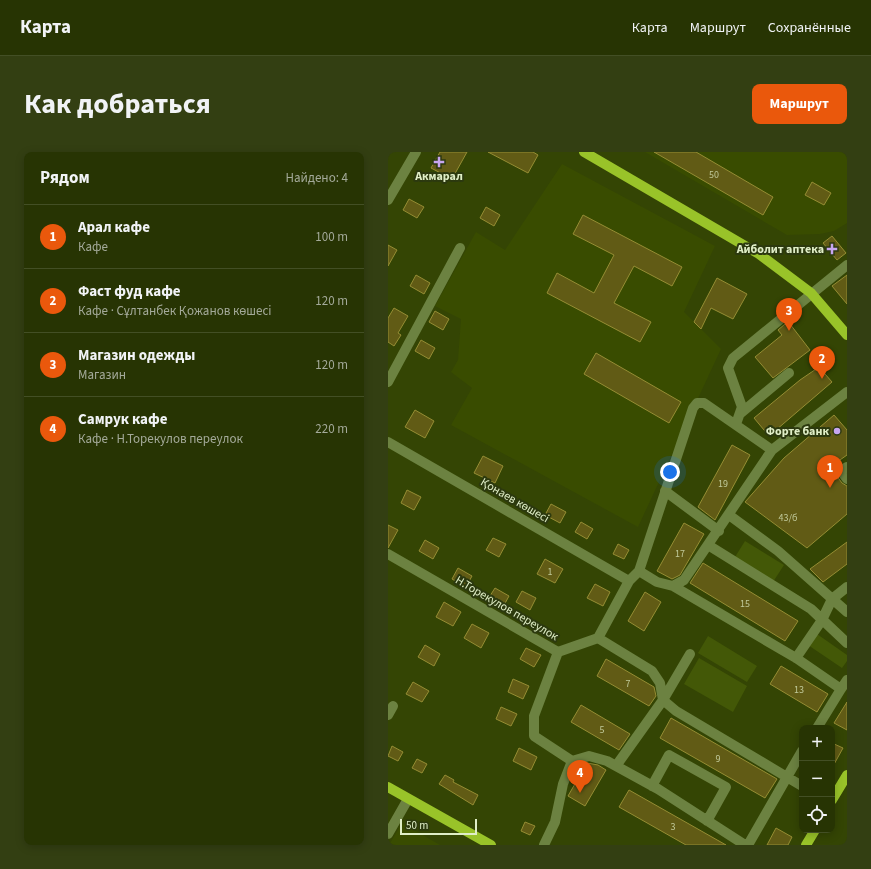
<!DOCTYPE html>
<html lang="ru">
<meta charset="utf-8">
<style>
body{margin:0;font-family:"Source Sans 3",sans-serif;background:#333f12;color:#f1f3f6}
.controls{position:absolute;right:12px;bottom:12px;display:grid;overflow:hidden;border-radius:8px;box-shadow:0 2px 10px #0003}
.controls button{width:36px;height:36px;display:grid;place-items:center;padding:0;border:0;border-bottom:1px solid #434f25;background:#273403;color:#f1f3f6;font:20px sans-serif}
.scale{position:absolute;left:12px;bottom:10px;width:77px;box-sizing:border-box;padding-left:4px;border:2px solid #e0eec7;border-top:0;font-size:11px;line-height:14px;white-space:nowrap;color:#e0eec7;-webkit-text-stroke:3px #2c390f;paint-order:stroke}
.you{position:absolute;left:282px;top:320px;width:14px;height:14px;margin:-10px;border:3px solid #fff;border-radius:50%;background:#1a73e8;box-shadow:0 0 0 6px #1a73e833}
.badge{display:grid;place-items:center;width:26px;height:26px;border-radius:50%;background:#ea580c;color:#fff;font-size:13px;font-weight:700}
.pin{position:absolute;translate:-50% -33px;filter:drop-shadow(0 1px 2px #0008)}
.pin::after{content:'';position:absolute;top:21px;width:14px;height:12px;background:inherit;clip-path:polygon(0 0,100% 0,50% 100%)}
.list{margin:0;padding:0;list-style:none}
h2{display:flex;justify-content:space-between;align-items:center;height:52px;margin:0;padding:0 16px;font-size:17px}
h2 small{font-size:13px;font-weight:400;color:#a4aa9a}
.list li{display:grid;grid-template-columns:26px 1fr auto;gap:12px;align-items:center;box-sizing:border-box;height:64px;padding:0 16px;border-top:1px solid #434f25}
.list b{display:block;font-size:15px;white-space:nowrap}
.list p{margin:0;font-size:13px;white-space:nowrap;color:#a4aa9a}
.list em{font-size:13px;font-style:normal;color:#a4aa9a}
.icon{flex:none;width:22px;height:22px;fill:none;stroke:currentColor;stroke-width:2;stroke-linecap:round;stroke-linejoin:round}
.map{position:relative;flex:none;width:459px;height:693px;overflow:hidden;border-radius:8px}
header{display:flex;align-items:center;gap:24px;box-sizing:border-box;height:56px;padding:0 20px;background:#273403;border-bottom:1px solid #434f25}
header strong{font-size:19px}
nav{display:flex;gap:22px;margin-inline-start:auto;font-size:14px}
.intro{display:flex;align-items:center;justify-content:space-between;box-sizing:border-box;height:96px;padding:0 24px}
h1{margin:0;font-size:28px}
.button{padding:10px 18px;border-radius:8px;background:#ea580c;color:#fff;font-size:14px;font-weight:700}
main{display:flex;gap:24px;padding:0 24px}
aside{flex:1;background:#273403;border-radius:8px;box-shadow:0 2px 10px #0003}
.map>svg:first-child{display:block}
.built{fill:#394c00}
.green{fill:#435807}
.building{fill:#615b15;stroke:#958d34}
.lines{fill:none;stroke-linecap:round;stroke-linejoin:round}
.minor{stroke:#6c8241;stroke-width:10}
.major{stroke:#99c329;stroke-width:10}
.poi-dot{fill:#c7a6f0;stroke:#2c390f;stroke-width:1.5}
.labels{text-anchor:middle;stroke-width:4;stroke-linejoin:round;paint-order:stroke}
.number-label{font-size:10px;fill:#c0c99a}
.poi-label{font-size:12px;font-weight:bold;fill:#e0eec7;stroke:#2c390f;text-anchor:end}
.street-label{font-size:12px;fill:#e0eec7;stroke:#2c390f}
</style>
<header>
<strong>Карта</strong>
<nav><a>Карта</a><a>Маршрут</a><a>Сохранённые</a></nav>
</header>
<div class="intro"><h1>Как добраться</h1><a class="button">Маршрут</a></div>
<main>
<aside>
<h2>Рядом<small>Найдено: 4</small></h2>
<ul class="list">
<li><span class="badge">1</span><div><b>Арал кафе</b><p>Кафе</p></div><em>100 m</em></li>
<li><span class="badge">2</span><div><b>Фаст фуд кафе</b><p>Кафе · Сұлтанбек Қожанов көшесі</p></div><em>120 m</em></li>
<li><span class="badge">3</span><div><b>Магазин одежды</b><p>Магазин</p></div><em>120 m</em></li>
<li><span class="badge">4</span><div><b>Самрук кафе</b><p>Кафе · Н.Торекулов переулок</p></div><em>220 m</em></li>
</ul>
</aside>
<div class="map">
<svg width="459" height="693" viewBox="0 0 459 693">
<rect width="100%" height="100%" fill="#344504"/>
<path class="built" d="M257,0h202v71l-13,8 -14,3 -33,1z
M174,12l153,82 -31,66 37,37 -83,178 -187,-102 21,-37 -21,-16 7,-12 3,-41 -26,-13 41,-74 29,18z
M14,671l38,22h-51z"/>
<path class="green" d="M357,389l39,24 -11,17 -38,-25z
M429,482l30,21v6l-5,7 -34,-23z
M320,484l49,30 -10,16 -49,-29z
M311,506l48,28 -14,26 -49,-28z"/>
<path class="building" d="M52,0h27l-15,27 -21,-11z
M100,0h45l5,3 -10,18z
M266,0h42l77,45 -10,18z
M424,30l19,11 -7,12 -19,-10z
M21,47l15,8 -7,11 -14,-8z
M98,55l14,8 -6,11 -14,-8z
M195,63l99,52 -10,19 -38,-20 -20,37 37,19 -11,20 -93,-49 10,-20 37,20 20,-38 -41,-21z
M444,84l14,17 -9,7 -14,-17z
M0,93l9,5 -9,16z
M28,123l14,8 -6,11 -14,-8z
M459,123v29l-15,-18z
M329,126l30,16 -14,25 -22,-11 -10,21 -7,-7z
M6,156l14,8 -10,17 3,2 -7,11 -6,-4v-24z
M47,159l14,8 -6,11 -14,-8z
M397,172l2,2 3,-2 20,26 -37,28 -18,-21 27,-22 -4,-5z
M33,188l14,8 -6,11 -14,-8z
M208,201l85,49 -12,21 -85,-49z
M431,215l13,15 -63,54 -15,-18 46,-38z
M27,258l19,11 -9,17 -20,-11z
M446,263l13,15v25l-17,12 12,16 5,3v28l-40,34 -62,-46 39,-44z
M344,293l18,10 -35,65 -17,-13z
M95,304l20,10 -8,17 -21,-10z
M19,338l14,7 -7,13 -13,-7z
M163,352l15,8 -6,11 -15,-8z
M193,370l12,7 -6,10 -12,-7z
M296,371l20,11 -24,41 -8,4 -15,-8z
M0,373l10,5 -10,18z
M105,386l13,6 -7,13 -13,-7z
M37,388l14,8 -6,11 -14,-8z
M459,390v22l-24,18 -13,-13z
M230,392l11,6 -5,9 -11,-5z
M157,407l18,10 -8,14 -18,-9z
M315,411l95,58 -13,20 -95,-58z
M70,416l14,8 -6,11 -14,-8z
M207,432l15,8 -7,14 -16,-8z
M107,436l14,8 -6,11 -15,-8z
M134,439l14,7 -6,12 -14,-8z
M257,440l16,10 -17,29 -16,-10z
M56,450l17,10 -8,14 -17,-9z
M84,472l17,9 -8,15 -17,-10z
M37,493l15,9 -6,12 -16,-9z
M138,496l15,7 -7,12 -14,-8z
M218,507l48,28 2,9 -7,10 -52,-30z
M393,514l47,28 -11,18 -47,-28z
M125,527l16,7 -6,13 -15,-7z
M25,530l16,9 -7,11 -16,-8z
M459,550v28l-13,-7z
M193,553l49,29 -11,16 -48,-28z
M113,555l16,7 -6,12 -15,-7z
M283,566l106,61 -12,19 -105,-60z
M444,591l11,5 -11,20z
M4,594l11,6 -5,9 -10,-5z
M131,596l18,9 -6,13 -18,-9z
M29,607l10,5 -5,9 -10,-5z
M199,611l11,2 8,5 -21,36 -17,-10z
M57,623l9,5 -1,2 25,13 -5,10 -34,-21z
M241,638l97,55h-40l-67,-38z
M137,670l10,4 -5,9 -9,-4z
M388,676l16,9 -4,8h-21z"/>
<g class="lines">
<path class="minor" d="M0,48l28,-48
M0,230l72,-134
M353,261l48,-40
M348,272l6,-17 -14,-39 5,-10 114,-93
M0,290l241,139
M459,315l-6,4 6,8
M277,339l54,40
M341,363l49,36 69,61
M320,393l103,64 36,34
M0,402l170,98 -24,64v20l38,25 -9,23 -8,38 -11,23
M251,419l54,-163 4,-5h7l68,47
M285,434l123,72 45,31 6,-9
M210,486l54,33 8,12 3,17 13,11 126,75
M170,500l40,-14 31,-57 10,-10 18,11 16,4 11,-6 88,-130 75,-58
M408,506l26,-38 10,-21 15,-12
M0,563l5,-9
M429,576l24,-39
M184,609l17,-5 18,5 51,28 87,56
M228,614l47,-66 27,-46
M264,634l17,-31 57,32 -19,34
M0,682l20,-35
M360,693l54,-94"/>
<path class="major" d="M196,0l175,102 52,39 36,42
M0,635l103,58
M444,648l15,-25
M418,693l9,-15"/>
</g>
<g class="poi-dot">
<path d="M49 4h4v4h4v4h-4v4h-4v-4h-4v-4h4z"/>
<path d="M442 91h4v4h4v4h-4v4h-4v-4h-4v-4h4z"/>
<circle cx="449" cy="279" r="4"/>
</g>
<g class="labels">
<g class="number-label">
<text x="326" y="26">50</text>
<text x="335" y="335">19</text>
<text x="400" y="369">43/б</text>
<text x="292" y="405">17</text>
<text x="162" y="423">1</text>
<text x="357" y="455">15</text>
<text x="240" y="535">7</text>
<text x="411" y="541">13</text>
<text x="214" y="581">5</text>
<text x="330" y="610">9</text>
<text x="285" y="678">3</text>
</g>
<g class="poi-label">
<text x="51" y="28" text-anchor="middle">Акмарал</text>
<text x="436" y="101">Айболит аптека</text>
<text x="441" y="283">Форте банк</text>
</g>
<g class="street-label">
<text transform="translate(127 348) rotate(30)" y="4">Қонаев көшесі</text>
<text transform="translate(119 456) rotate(30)" y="4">Н.Торекулов переулок</text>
</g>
</g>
</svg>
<div class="controls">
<button>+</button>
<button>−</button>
<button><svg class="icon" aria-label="locate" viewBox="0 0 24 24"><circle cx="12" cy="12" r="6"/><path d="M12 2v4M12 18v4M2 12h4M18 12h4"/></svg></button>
</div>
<div class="scale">50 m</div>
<div class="you"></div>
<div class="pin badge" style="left:442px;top:336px">1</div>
<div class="pin badge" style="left:434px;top:227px">2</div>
<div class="pin badge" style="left:401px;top:179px">3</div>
<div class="pin badge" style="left:192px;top:641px">4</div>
</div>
</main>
